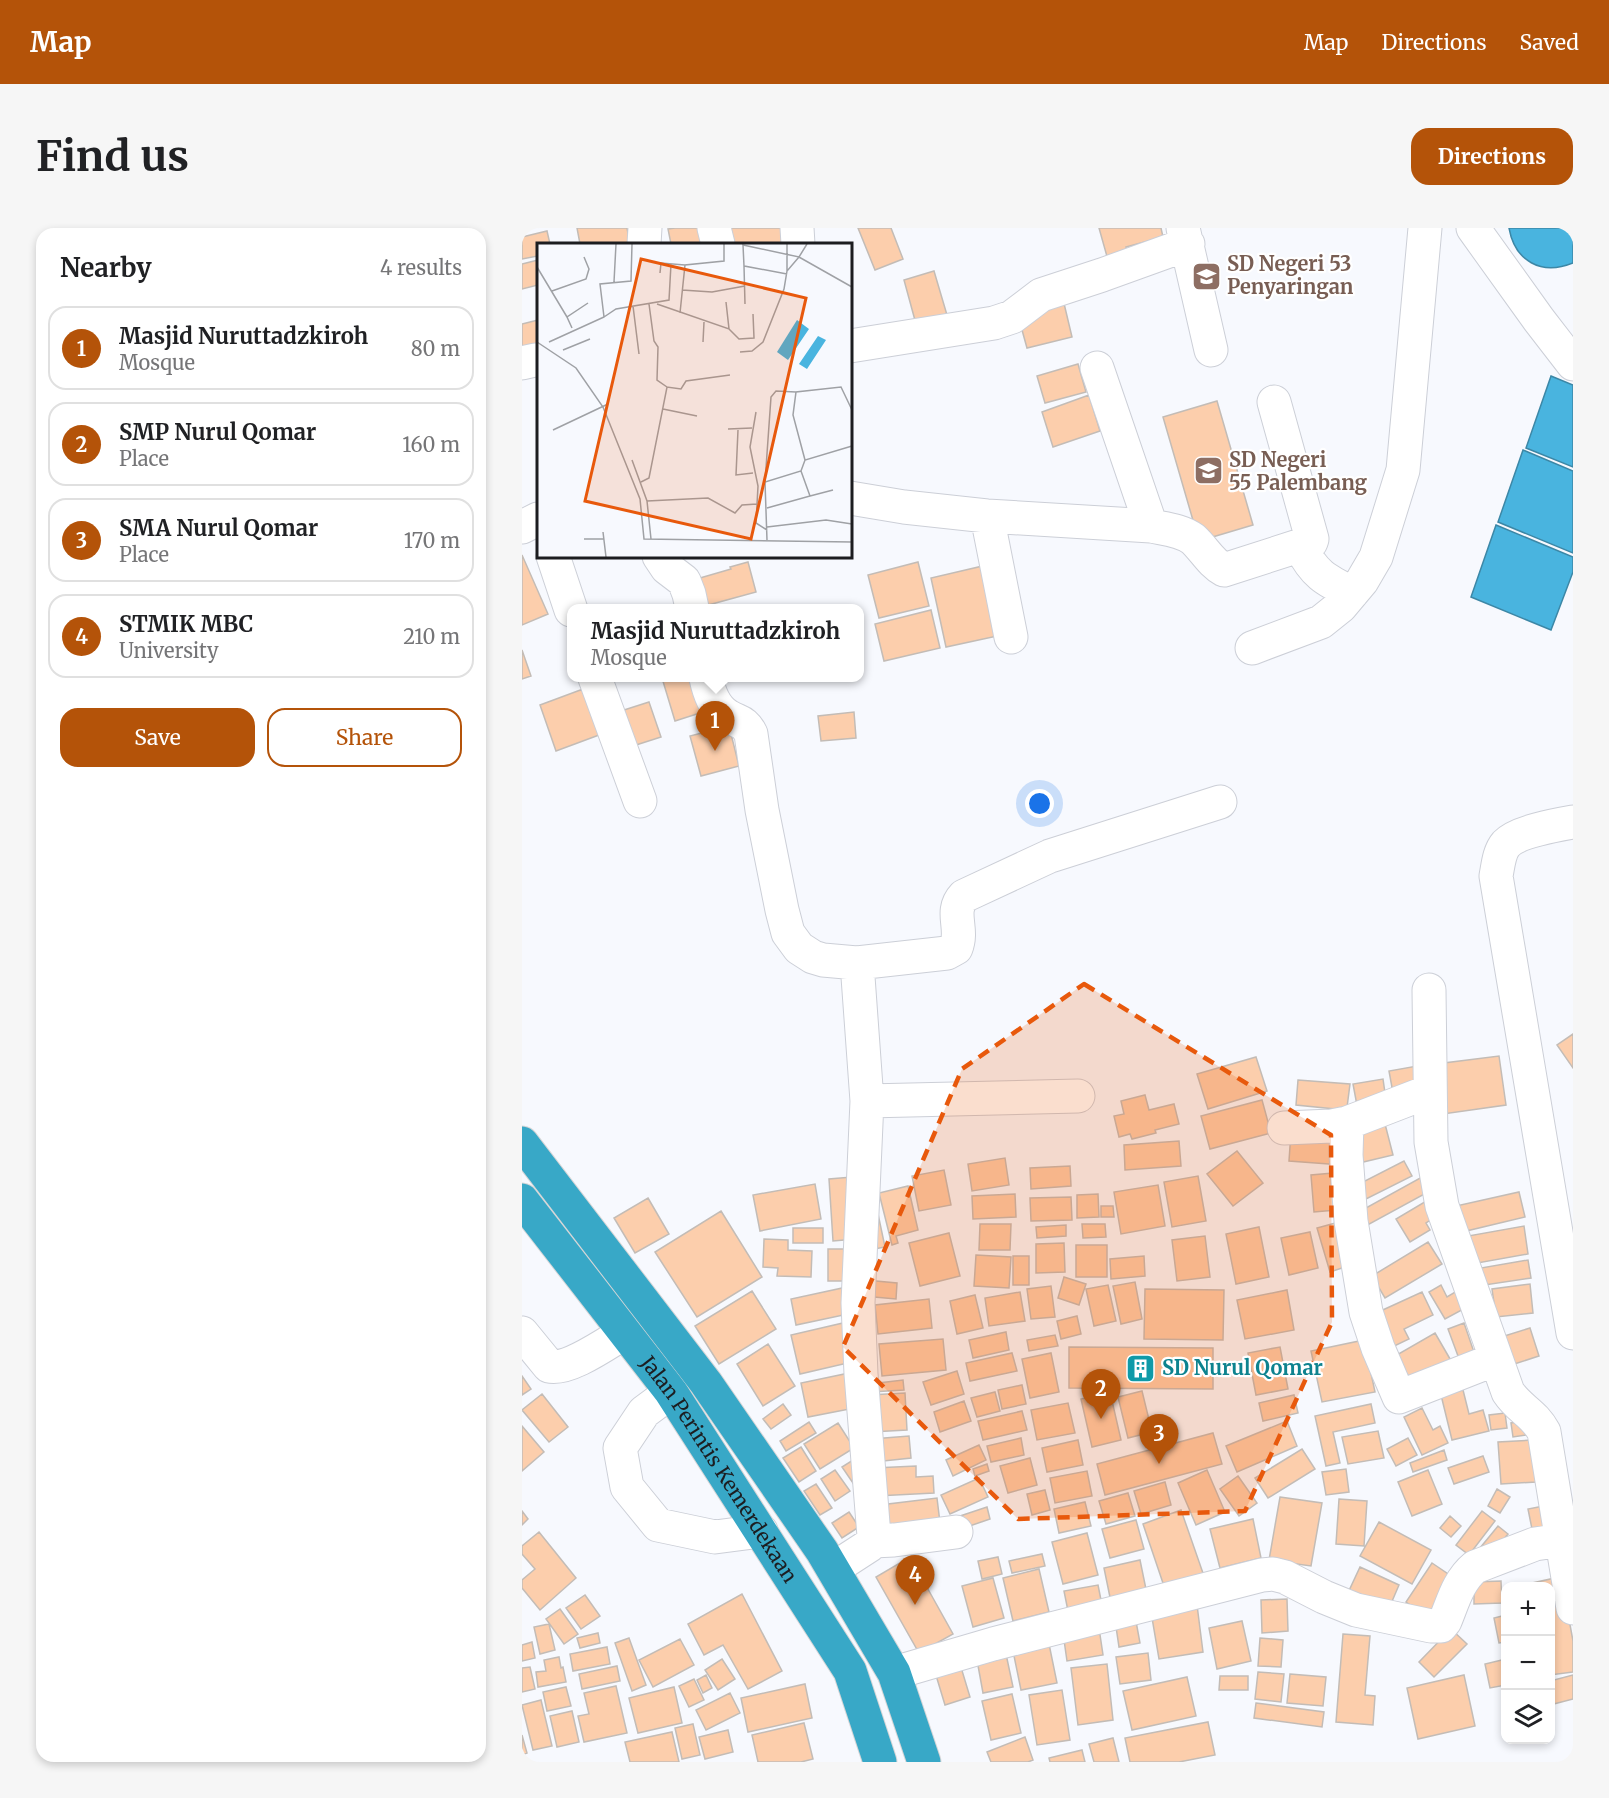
<!DOCTYPE html>
<meta charset="utf-8">
<style>
body{margin:0;font-family:Merriweather,serif;background:#f6f6f6;color:#202124}
.controls{position:absolute;right:18px;bottom:18px;display:grid;overflow:hidden;border-radius:12px;box-shadow:0 3px 9px #0003}
.controls button{width:54px;height:54px;display:grid;place-items:center;padding:0;border:0;border-bottom:2px solid #e0e0e0;background:#fff;color:#202124;font:30px sans-serif}
.you{position:absolute;left:518px;top:576px;width:21px;height:21px;margin:-15px;border:4px solid #fff;border-radius:50%;background:#1a73e8;box-shadow:0 0 0 9px #1a73e833}
.badge{display:grid;place-items:center;width:39px;height:39px;border-radius:50%;background:#b45309;color:#fff;font-size:20px;font-weight:700}
.pin{position:absolute;translate:-50% -50px;filter:drop-shadow(0 2px 3px #0008)}
.pin::after{content:'';position:absolute;top:32px;width:21px;height:18px;background:inherit;clip-path:polygon(0 0,100% 0,50% 100%)}
.popup{position:absolute;left:45px;top:376px;width:297px;height:78px;box-sizing:border-box;display:grid;place-content:center;border-radius:12px;background:#fff;filter:drop-shadow(0 2px 4px #0005);font-size:20px;white-space:nowrap;color:#757577}
.popup b{font-size:22px;color:#202124}
.popup::after{content:'';position:absolute;left:50%;top:100%;margin-left:-12px;border:12px solid transparent;border-top-color:#fff}
.list{margin:0;padding:0;list-style:none}
h2{display:flex;justify-content:space-between;align-items:center;height:78px;margin:0;padding:0 24px;font-size:26px}
h2 small{font-size:20px;font-weight:400;color:#757577}
.list li{display:grid;grid-template-columns:39px 1fr auto;gap:18px;align-items:center;box-sizing:border-box;height:84px;margin:0 12px 12px;padding:0 12px;border:2px solid #e0e0e0;border-radius:18px}
.list b{display:block;font-size:22px;white-space:nowrap}
.list p{margin:0;font-size:20px;white-space:nowrap;color:#757577}
.list em{font-size:20px;font-style:normal;color:#757577}
.actions{display:flex;gap:12px;padding:18px 24px}
.actions a{flex:1;padding:14px 0;border:2px solid #b45309;border-radius:18px;text-align:center;font-size:21px;color:#b45309}
.actions .main{background:#b45309;color:#fff}
.icon{flex:none;width:33px;height:33px;fill:none;stroke:currentColor;stroke-width:2;stroke-linecap:round;stroke-linejoin:round}
.map{position:relative;flex:none;width:1051px;height:1534px;overflow:hidden;border-radius:18px}
header{display:flex;align-items:center;gap:36px;box-sizing:border-box;height:84px;padding:0 30px;background:#b45309;color:#fff}
header strong{font-size:28px}
nav{display:flex;gap:33px;margin-inline-start:auto;font-size:21px}
.intro{display:flex;align-items:center;justify-content:space-between;box-sizing:border-box;height:144px;padding:0 36px}
h1{margin:0;font-size:42px}
.button{padding:15px 27px;border-radius:18px;background:#b45309;color:#fff;font-size:21px;font-weight:700}
main{display:flex;gap:36px;padding:0 36px}
aside{flex:1;background:#fff;border-radius:18px;box-shadow:0 3px 9px #0003}
.map>svg:first-child{display:block}
.water{fill:#49b4df;stroke:#3c87a6;stroke-width:1.5}
.building{fill:#fcceac;stroke:#c3bcb6;stroke-width:1.5}
.lines{fill:none;stroke-linecap:round;stroke-linejoin:round}
.minor-casing{stroke:#cccfd7;stroke-width:35}
.highway-casing{stroke:#d6d6d7;stroke-width:35}
.minor{stroke:#fff;stroke-width:33}
.highway{stroke:#38a8c7;stroke-width:33}
.marked{fill:#e8590c;fill-opacity:0.2;stroke:#e8590c;stroke-width:4.5;stroke-dasharray:12 8;stroke-linejoin:round}
.labels{text-anchor:middle;stroke-width:4.5;stroke-linejoin:round;paint-order:stroke}
.education-label{font-size:20px;font-weight:bold;fill:#785e54;stroke:#fff;text-anchor:start}
.culture-label{font-size:20px;font-weight:bold;fill:#0d838f;stroke:#fff;text-anchor:start}
.street-label{font-size:20px;fill:#1c1d20;stroke:#fff}
.inset-road{fill:none;stroke:#9fa1a5;stroke-width:1.5}
.view{fill:#e8590c;fill-opacity:0.15;stroke:#e8590c;stroke-width:3}
.inset-edge{fill:none;stroke:#1c1d20;stroke-width:3}
</style>
<header>
<strong>Map</strong>
<nav><a>Map</a><a>Directions</a><a>Saved</a></nav>
</header>
<div class="intro"><h1>Find us</h1><a class="button">Directions</a></div>
<main>
<aside>
<h2>Nearby<small>4 results</small></h2>
<ul class="list">
<li><span class="badge">1</span><div><b>Masjid Nuruttadzkiroh</b><p>Mosque</p></div><em>80 m</em></li>
<li><span class="badge">2</span><div><b>SMP Nurul Qomar</b><p>Place</p></div><em>160 m</em></li>
<li><span class="badge">3</span><div><b>SMA Nurul Qomar</b><p>Place</p></div><em>170 m</em></li>
<li><span class="badge">4</span><div><b>STMIK MBC</b><p>University</p></div><em>210 m</em></li>
</ul>
<div class="actions"><a class="main">Save</a><a>Share</a></div>
</aside>
<div class="map">
<svg width="1051" height="1534" viewBox="0 0 1051 1534">
<rect width="100%" height="100%" fill="#f7f9fe"/>
<path class="water" d="M987,0h64v35c-32,13 -58,-2 -64,-35z
M1029,148l22,9v82l-47,-19z
M1001,222l50,21v82l-75,-31z
M974,297l77,32v15l-22,58 -80,-33z"/>
<path class="building" d="M55,0h50l3,16h-50z
M153,0h29l3,16h-36l-3,-15z
M199,0h70l3,16h-70z
M336,0h33l12,31 -28,11z
M577,0h62l2,9 -37,10 3,7 -21,6z
M25,3l3,13h-12v12l-16,3v-22z
M16,32v25l-16,4v-25z
M412,43l13,44 -31,9 -12,-44z
M540,67l10,42 -45,11 -8,-29z
M16,92v25l-16,1v-22z
M556,136l8,28 -41,11 -8,-27z
M567,167l11,36 -47,16 -11,-35z
M695,173l36,124 -54,16 -36,-124z
M0,327l26,59 -26,11z
M226,334l8,30 -55,15 -8,-27 38,-11 -1,-2z
M396,334l11,44 -50,12 -11,-43z
M465,337l15,70 -56,12 -15,-69z
M409,382l9,38 -56,13 -9,-37z
M0,422l9,26 -9,3z
M140,450h30l11,34 -28,9z
M61,461l16,46 -43,16 -16,-46z
M127,474l12,35 -25,8 -12,-35z
M332,484l2,26 -35,3 -3,-25z
M207,498l10,40 -38,10 -11,-40z
M1051,806v34l-16,-23z
M977,828l7,49 -63,9 -7,-50z
M734,829l11,34 -59,18 -11,-35z
M895,838l4,26 -26,12 -6,-33z
M861,851l4,28 -28,9 -6,-32z
M776,852l52,4 -5,39 -10,-14 -39,-4z
M623,867l4,15 25,-6 5,20 -24,6 1,3 -24,6 -2,-5 -11,3 -5,-21 10,-2 -3,-13z
M740,872l9,33 -61,16 -9,-33z
M863,896l8,31 -34,8 -8,-30z
M769,904l53,3 -2,30 -53,-4z
M657,913l2,25 -56,4 -1,-25z
M715,923l26,32 -30,23 -26,-32z
M483,930l4,27 -37,6 -4,-27z
M882,933l8,15 -48,24 -7,-15z
M548,938l1,20 -40,3 -1,-21z
M422,942l7,35 -32,6 -7,-35z
M822,944l4,37 -34,3 -3,-37z
M676,948l8,45 -34,6 -8,-45z
M330,949l4,62 -23,2 -4,-62z
M900,949l8,14 -68,37 -7,-14z
M293,956l6,35 -61,12 -7,-36z
M636,957l7,41 -44,8 -7,-42z
M386,958l10,44 -22,6 2,7 -6,2 -13,-52z
M997,964l6,25 -63,15 -6,-26z
M493,966l1,23 -43,2 -1,-23z
M576,966l1,23 -22,1v-23z
M352,967l11,52 -16,3z
M549,969l1,23 -41,1 -1,-23z
M126,970l21,36 -34,19 -21,-35z
M906,972l10,15 -12,8 4,7 -20,12 -14,-23z
M579,978h12l1,11h-13z
M199,983l41,66 -65,40 -42,-65z
M828,991l7,44 -27,9 -13,-44z
M458,996h31l-1,26h-31z
M560,996h23l1,13 -23,1z
M544,997v11l-29,2 -1,-11z
M1002,998l4,28 -56,10 -4,-28z
M737,999l10,50 -33,7 -10,-50z
M271,1000h30v15h-30z
M788,1004l8,36 -29,7 -8,-37z
M427,1005l11,43 -40,10 -11,-43z
M683,1008l5,41 -33,4 -5,-41z
M242,1011l24,1v10l24,1 -1,26 -34,-1 1,-8 -15,-1z
M906,1014l14,22 -57,34 -13,-22z
M542,1015l1,29 -29,1v-29z
M554,1017h31v32h-31z
M306,1021h23v32h-23z
M454,1027l35,2 -2,31 -35,-2z
M491,1028h16v29h-16z
M622,1028l1,20 -34,3 -1,-20z
M1006,1032l3,18 -53,8 -3,-17z
M542,1049l22,7 -7,21 -21,-7z
M343,1052l32,3 -1,16 -33,-3z
M613,1054l7,37 -21,5 -8,-38z
M1008,1056l3,29 -37,4 -4,-28z
M586,1057l8,36 -22,5 -8,-37z
M919,1057l6,12 15,-9 9,17 -26,14 -16,-27z
M529,1058l4,31 -24,2 -4,-30z
M325,1059l6,26 -57,12 -5,-26z
M623,1061l79,1 -1,50 -79,-1z
M765,1062l7,40 -49,9 -8,-39z
M230,1063l24,38 -57,35 -24,-38z
M498,1064l5,29 -36,5 -4,-28z
M900,1064l11,23 -29,14 5,10 -23,11 -12,-36z
M453,1067l8,33 -26,6 -7,-33z
M407,1071l3,29 -54,6 -3,-29z
M555,1088l4,18 -20,5 -4,-18z
M321,1095l9,39 -52,12 -9,-39z
M942,1095l12,35 -15,6 -13,-35z
M1008,1100l9,28 -31,10 -10,-28z
M484,1104l3,18 -36,8 -4,-18z
M913,1105l22,38 -44,19 -18,-34z
M533,1107l3,11 -29,5 -2,-11z
M421,1111l3,31 -64,6 -3,-32z
M842,1112l11,52 -53,10 -11,-51z
M246,1116l27,42 -32,20 -26,-42z
M547,1119l144,1v41l-144,-1z
M758,1119l8,42 -32,6 -8,-42z
M490,1125l5,18 -47,10 -4,-18z
M529,1125l8,39 -29,6 -8,-39z
M435,1143l7,23 -33,11 -8,-23z
M332,1144l6,35 -52,10 -7,-34z
M0,1148l9,13 -9,6z
M381,1152l1,10 -33,2 -1,-8z
M500,1157l4,19 -24,5 -4,-19z
M941,1162l6,24 14,-4 6,21 -37,9 -11,-45z
M620,1163l10,41 -24,6 -10,-41z
M473,1164l5,19 -23,6 -6,-19z
M588,1164l11,48 -29,7 -11,-48z
M383,1165l2,37 -36,2 -2,-37z
M20,1166l26,33 -19,15 -27,-32z
M772,1167l4,18 -35,8 -4,-18z
M442,1173l7,20 -31,11 -6,-20z
M546,1175l7,30 -38,7 -6,-30z
M261,1176l8,11 -20,14 -8,-10z
M849,1176l4,19 -42,9 7,31 -14,3 -11,-50z
M900,1180l11,22 7,-4 8,17 -26,12 -18,-38z
M500,1183l5,19 -44,10 -5,-19z
M983,1185l2,15 -16,2 -2,-15z
M1009,1192l2,14 -20,3 -2,-14z
M765,1193l10,25 -60,26 -11,-26z
M287,1194l7,11 -30,18 -6,-10z
M316,1195l16,25 -34,21 -16,-25z
M0,1198l22,26 -22,19z
M856,1203l6,27 -36,6 -6,-27z
M691,1205l9,31 -117,31 -8,-31z
M387,1208l2,22 -37,4 -2,-23z
M499,1210l3,17 -33,7 -4,-16z
M886,1210l9,17 -21,11 -9,-17z
M556,1212l5,25 -36,7 -5,-24z
M1011,1212l3,42 -35,2 -3,-42z
M457,1217l7,15 -33,16 -7,-16z
M279,1219l15,24 -17,11 -16,-24z
M780,1221l13,20 -47,29 -13,-20z
M922,1222l3,10 -34,12 -3,-9z
M961,1228l6,16 -35,12 -6,-16z
M508,1230l7,27 -29,8 -8,-27z
M331,1232l2,26 -13,-19z
M465,1236l2,7 -14,5 -2,-7z
M394,1238v11l17,-1 1,17 -58,3 -2,-28z
M824,1241l3,23 -23,3 -4,-23z
M313,1242l15,21 -15,10 -14,-22z
M685,1242l18,42 -29,13 -18,-42z
M906,1242l14,34 -30,12 -14,-34z
M565,1243l5,25 -37,7 -5,-25z
M716,1248l19,27 -18,13 -19,-27z
M457,1250l9,19 -38,17 -9,-19z
M643,1254l6,23 -30,9 -7,-23z
M294,1256l16,24 -12,7 -16,-24z
M975,1261l13,8 -10,16 -12,-7z
M523,1262l5,20 -18,5 -5,-21z
M606,1265l7,23 -29,8 -7,-23z
M758,1269l42,6 -11,63 -42,-6z
M415,1270l4,33 -57,7 -4,-33z
M817,1271l28,2 -3,45 -28,-2z
M563,1274l6,24 -32,7 -5,-24z
M1027,1277l5,31 -20,3 -6,-30z
M465,1279l3,12 -35,12 -4,-12z
M659,1282l23,66 -39,13 -22,-65z
M0,1283l6,8 -6,6z
M960,1283l13,10 -26,34 -13,-10z
M327,1284l10,15 -17,11 -10,-15z
M928,1288l11,10 -10,11 -11,-9z
M731,1291l8,39 -41,10 -10,-39z
M614,1292l8,29 -34,9 -8,-29z
M857,1294l52,28 -19,34 -52,-28z
M976,1298l10,8 -18,22 -10,-8z
M17,1304l37,46 -36,32 -18,-22v-8l13,-11 -13,-15v-8z
M565,1305l11,42 -35,9 -11,-42z
M520,1326l3,12 -33,7 -3,-12z
M388,1329l43,77 -34,19 -43,-76z
M476,1329l4,17 -20,5 -4,-18z
M618,1332l8,39 -36,8 -8,-39z
M910,1335l25,17 -26,39 -25,-17z
M838,1339l39,18 -12,28 -40,-18z
M517,1341l10,43 -36,9 -10,-43z
M471,1350l11,40 -31,9 -11,-41z
M1033,1350l4,17 -9,2v-11h-31z
M979,1353l1,22 -28,1v-22z
M576,1357l5,25 -34,6 -5,-25z
M220,1366l40,77 -34,18 -25,-44 -19,10 -16,-31z
M63,1367l15,21 -19,13 -15,-21z
M765,1371l1,32 -26,2 -1,-33z
M1044,1375l7,38v31l-23,3v-69z
M675,1377l6,47 -44,7 -8,-47z
M38,1381l18,25 -14,10 -18,-25z
M984,1387v27l-7,1 -5,-25z
M613,1388l5,27 -21,4 -4,-27z
M720,1393l9,40 -34,8 -8,-41z
M27,1396l6,26 -15,4 -6,-27z
M577,1400l4,27 -36,6 -4,-28z
M929,1401l16,15 -33,33 -15,-15z
M76,1405l2,10 -20,5 -3,-10z
M821,1406l27,2 -5,59 10,1 -2,29 -37,-3z
M107,1410l17,47 -14,6 -17,-48z
M738,1410l23,2 -2,27 -23,-1z
M158,1411l14,26 -41,22 -14,-27z
M10,1414l3,16 -13,3v-16z
M527,1416l8,39 -36,7 -8,-39z
M85,1419l3,17 -37,7 -3,-17z
M626,1425l3,27 -31,4 -4,-27z
M484,1426l7,33 -30,6 -6,-33z
M37,1429l2,11 2,-1 3,15 -28,5 -2,-15 10,-1 -2,-11z
M200,1431l13,20 -17,11 -13,-20z
M984,1431v26l-16,3 -5,-24z
M438,1436l10,33 -25,8 -10,-33z
M585,1436l6,56 -35,5 -7,-57z
M95,1438l3,15 -38,8 -3,-15z
M8,1439l5,22 -13,3v-24z
M736,1444l26,2 -3,28 -26,-3z
M768,1446l36,3 -3,29 -36,-3z
M184,1447l6,13 -9,5 -6,-13z
M942,1447l11,51 -57,13 -11,-51z
M1051,1447v24l-23,6v-24z
M698,1448h28v14h-29z
M665,1449l9,39 -64,14 -9,-39z
M172,1451l10,21 -15,7 -10,-21z
M283,1456l7,34 -64,14 -7,-34z
M94,1458l11,47 -43,9 -6,-26 11,-2 -5,-21z
M44,1459l5,19 -24,5 -4,-19z
M152,1459l8,36 -44,10 -9,-35z
M540,1462l8,50 -33,5 -8,-50z
M208,1465l10,20 -34,17 -10,-20z
M490,1466l9,39 -30,7 -9,-39z
M19,1472l11,46 -19,4 -11,-45z
M734,1475l68,9 -2,15 -68,-9z
M50,1483l7,31 -22,5 -7,-31z
M686,1494l7,33 -36,7h-49l-5,-24z
M282,1495l9,36 -12,3h-43l-6,-27z
M171,1496l7,31 -18,4 -7,-31z
M206,1502l5,22 -28,7 -6,-22z
M150,1504l7,30h-49l-5,-20z
M0,1507l5,18 -5,2z
M503,1509l8,23 -5,2h-37l-4,-10z
M591,1510l6,24h-25l-5,-18z
M560,1522l3,12h-35l-1,-4z"/>
<g class="lines">
<defs>
<path id="minor" d="M192,0l4,16
M275,0l1,16
M661,0l28,122
M951,0l66,92 34,44
M122,16l1,-16
M328,118l144,-23 18,-6 29,-22 61,-20 86,-31
M0,135l13,-3
M328,270l54,9 83,9 164,10 -54,-158
M465,288l24,121
M629,298c14,3 30,4 42,13 11,10 18,24 31,31l87,-28 1,-3 -38,-137
M0,299l16,-8
M778,318c14,28 25,34 52,47
M31,328l18,54
M137,328l8,12 17,13 5,13 3,14
M730,420l69,-26 20,-16 21,-25 14,-24 27,-87 22,-242
M73,450l45,123
M184,450c3,14 8,30 22,38 11,7 16,4 23,18l11,76 20,100 6,23 11,15 14,9 10,3 34,3
M1051,594c-17,3 -56,10 -67,22 -7,8 -8,22 -10,32l77,457
M907,762l2,152 11,64 66,186c11,17 26,21 36,40l29,176
M345,873l211,-5
M825,895l-1,32 5,66 15,91 12,36 21,49 97,-38
M762,900l48,-2 15,-3 83,-32
M0,1105l27,33c19,5 58,-23 75,-33
M149,1164l-27,20 -24,36 7,39 31,38 57,12 46,-6
M351,1313l21,-1 62,-8
M311,1341l37,-24 4,-9 -13,-162 -3,-71 9,-202 -10,-138 90,-10 9,-5c8,-20 -7,-36 8,-52l86,-40 170,-54
M372,1445l99,-29 269,-69 11,-1 12,3 39,20 32,13 75,16h10l4,-5c8,-19 13,-40 30,-54l60,-23 27,-4"/>
<g id="highway">
<path d="M0,915l184,240 116,168 72,122 30,89"/>
<path id="s1" d="M0,972l149,192 179,279 30,91"/>
</g>
</defs>
<use href="#minor" class="minor-casing"/>
<use href="#highway" class="highway-casing"/>
<use href="#minor" class="minor"/>
<use href="#highway" class="highway"/>
</g>
<path class="marked" d="M562,756l247,151 1,187 -87,189 -227,8 -175,-172 119,-278z"/>
<defs>
<symbol id="school-square" viewBox="-11 -11 22 22"><rect x="-9" y="-9" width="18" height="18" rx="4" fill="#8d6e63" stroke="#fff"/><path d="M0-5L7-2L0 1L-7-2ZM-4 1L0 2.5L4 1V4Q0 6-4 4Z" fill="#fff"/></symbol>
<symbol id="building-square" viewBox="-11 -11 22 22"><rect x="-9" y="-9" width="18" height="18" rx="4" fill="#0f9aa8" stroke="#fff"/><path d="M-4-6H4V6H1V3H-1V6H-4ZM-2.5-4.3h1.7v1.8h-1.7ZM.8-4.3h1.7v1.8H.8ZM-2.5-1h1.7V.8h-1.7ZM.8-1h1.7V.8H.8Z" fill="#fff"/></symbol>
</defs>
<g fill-rule="evenodd">
<use href="#school-square" x="668" y="32" width="33" height="33"/>
<use href="#school-square" x="670" y="226" width="33" height="33"/>
<use href="#building-square" x="602" y="1124" width="33" height="33"/>
</g>
<g class="labels">
<g class="education-label">
<text x="705" y="43">SD Negeri 53<tspan x="705" dy="23">Penyaringan</tspan></text>
<text x="707" y="239">SD Negeri<tspan x="707" dy="23">55 Palembang</tspan></text>
</g>
<g class="culture-label">
<text x="640" y="1147">SD Nurul Qomar</text>
</g>
<g class="street-label">
<text dy="7" stroke="none"><textPath href="#s1" startOffset="334">Jalan Perintis Kemerdekaan</textPath></text>
</g>
</g>
<g transform="translate(15 15)">
<rect width="315" height="315" fill="#f7f9fe"/>
<path d="M260,77l12,9 -21,31 -11,-8zM281,93l8,4 -19,29 -8,-5z" fill="#49b4df"/>
<path class="inset-road" d="M207,23l-1,-21 56,12 8,-13M0,24l30,50M250,28v-27M123,30l1,-10 24,2M77,39l2,-38M145,47l30,2 33,-6M15,48l34,-12 3,-10 -5,-12M112,61l5,37 4,6 -1,33 10,7M120,61l72,25 -3,-27M208,61l-1,-38 43,8M96,63l6,48M143,70l5,-48 39,-4v-17M67,74l12,-8 53,-9 2,-36M35,85l-5,-11 21,-14M192,86l10,10 15,-1 -1,-24M0,99l39,26 27,39 37,92 4,40 208,3M12,99l55,-25 -4,-33 31,-3 1,-37M166,99l1,-20M26,107l27,-11M203,109l12,-1 11,-9 21,-53 3,-18 12,-14 53,30M126,166l34,7M219,169l-6,35 8,39 -2,37 11,7M191,186l24,-1M16,187l55,-26M201,187l-2,45 17,-2M95,217l15,41 4,38M268,217l-12,-45 3,-23 45,-5 11,23M104,239l8,-4 18,-91 14,2 5,-8 44,-6M228,239l6,-85 5,-6 20,1M273,253l23,-6M110,258l61,-3 27,15 7,-8 15,-1M230,265l43,-12 -9,-25M230,284l59,-7 26,4M66,289l3,25M47,296h20M230,297l-2,-58 36,-11 4,-11 47,-14"/>
<path class="view" d="M104,16l165,39 -55,241 -166,-38z"/>
<rect width="315" height="315" class="inset-edge"/>
</g>
</svg>
<div class="controls">
<button>+</button>
<button>−</button>
<button><svg class="icon" aria-label="layers" viewBox="0 0 24 24"><path d="M12 4l9 5-9 5-9-5zM3 14l9 5 9-5"/></svg></button>
</div>
<div class="you"></div>
<div class="pin badge" style="left:193px;top:523px">1</div>
<div class="popup"><b>Masjid Nuruttadzkiroh</b>Mosque</div>
<div class="pin badge" style="left:579px;top:1191px">2</div>
<div class="pin badge" style="left:637px;top:1236px">3</div>
<div class="pin badge" style="left:393px;top:1377px">4</div>
</div>
</main>
